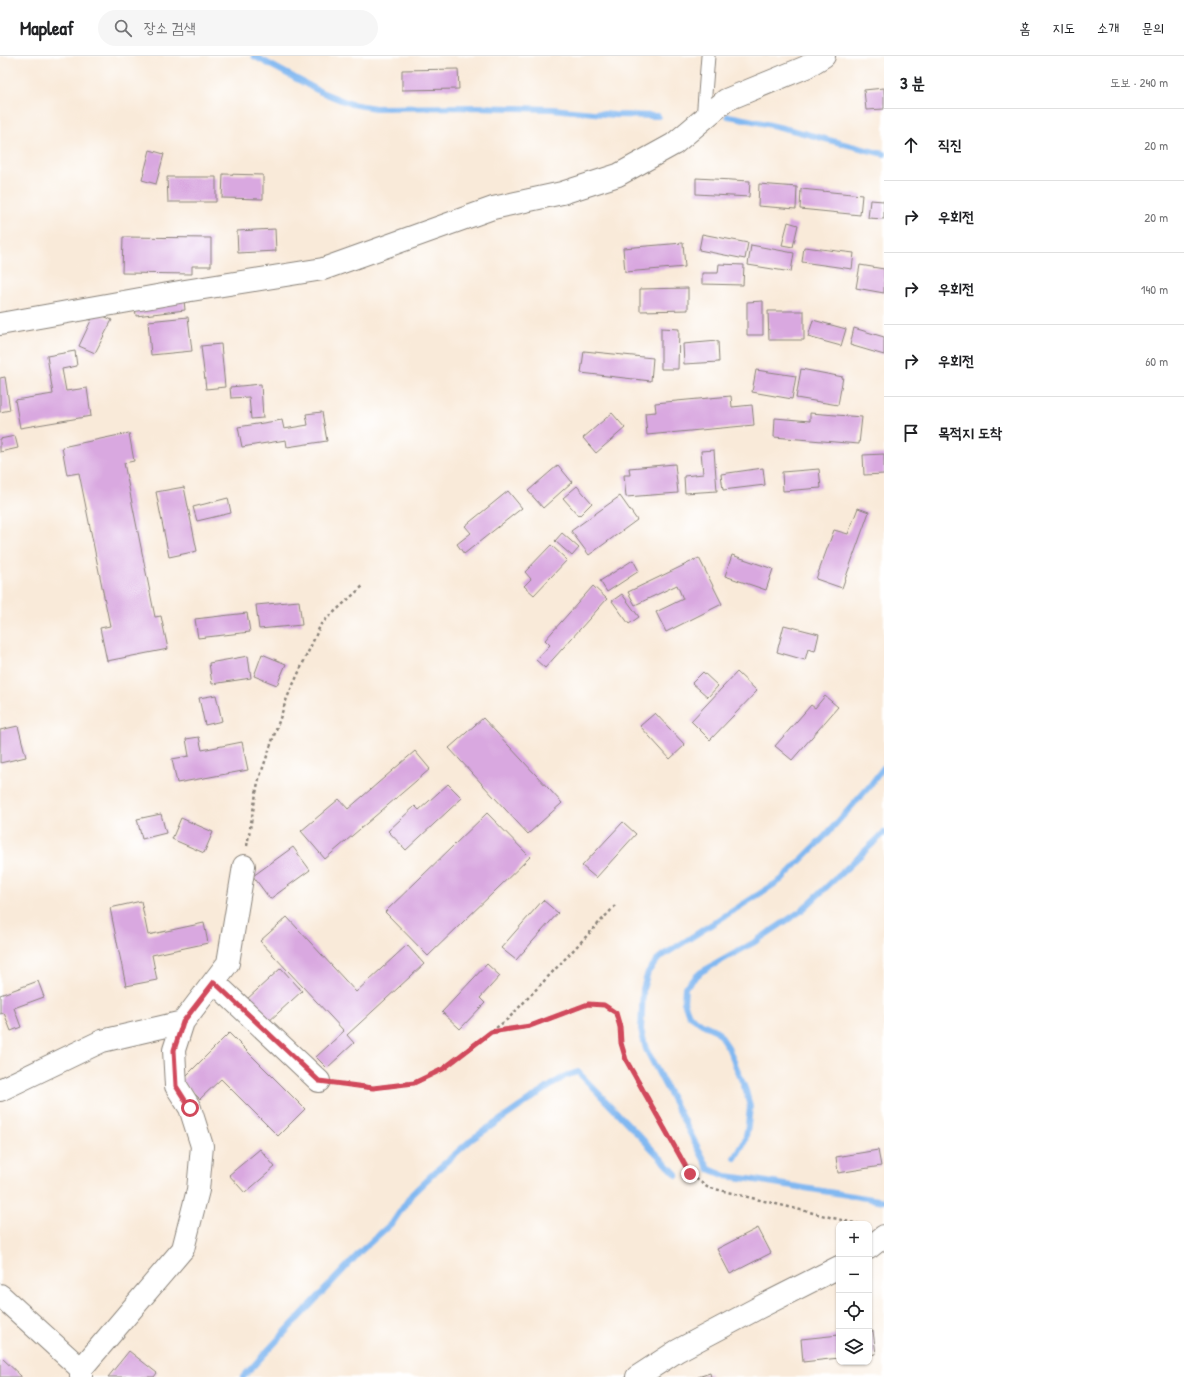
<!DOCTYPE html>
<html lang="ko">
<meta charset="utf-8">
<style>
body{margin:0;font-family:"Patrick Hand","Poor Story",sans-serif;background:#f6f6f6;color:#202124}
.controls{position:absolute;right:12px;bottom:12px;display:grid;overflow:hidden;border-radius:8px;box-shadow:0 1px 3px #0004}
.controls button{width:36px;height:36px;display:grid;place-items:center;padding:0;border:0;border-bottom:1px solid #e0e0e0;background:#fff;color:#202124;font:20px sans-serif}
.stop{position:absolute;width:12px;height:12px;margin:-9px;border:3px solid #d1495b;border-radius:50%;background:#fff}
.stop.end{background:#d1495b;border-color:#fff;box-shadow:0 1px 4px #0008}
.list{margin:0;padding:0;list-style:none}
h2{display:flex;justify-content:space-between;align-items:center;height:52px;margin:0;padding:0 16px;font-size:17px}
h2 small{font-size:13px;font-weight:400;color:#757577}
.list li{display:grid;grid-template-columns:26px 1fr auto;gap:12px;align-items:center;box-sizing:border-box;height:72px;padding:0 16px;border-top:1px solid #e0e0e0}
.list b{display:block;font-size:15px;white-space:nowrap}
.list em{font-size:13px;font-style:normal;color:#757577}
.icon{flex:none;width:22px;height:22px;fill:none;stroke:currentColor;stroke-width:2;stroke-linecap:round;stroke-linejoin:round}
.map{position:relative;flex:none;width:884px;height:1321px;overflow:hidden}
header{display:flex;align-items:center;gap:24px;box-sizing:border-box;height:56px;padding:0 20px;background:#fff;border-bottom:1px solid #e0e0e0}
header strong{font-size:19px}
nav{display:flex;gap:22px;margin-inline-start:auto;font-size:14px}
.search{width:280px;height:36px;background:#f6f6f6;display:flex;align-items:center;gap:10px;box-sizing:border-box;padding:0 14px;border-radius:22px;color:#757577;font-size:15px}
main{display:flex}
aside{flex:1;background:#fff}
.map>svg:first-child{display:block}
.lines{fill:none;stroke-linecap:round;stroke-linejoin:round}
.stream{stroke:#81b8f1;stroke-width:6}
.building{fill:#d9a8e0}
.lane-casing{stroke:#8a837a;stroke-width:15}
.street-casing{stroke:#8a837a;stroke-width:24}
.path{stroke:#8a837a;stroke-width:2.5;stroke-dasharray:3 3;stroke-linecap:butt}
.lane{stroke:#fff;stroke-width:13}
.street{stroke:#fff;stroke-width:22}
.route{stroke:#d1495b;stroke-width:5}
</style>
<header>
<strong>Mapleaf</strong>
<div class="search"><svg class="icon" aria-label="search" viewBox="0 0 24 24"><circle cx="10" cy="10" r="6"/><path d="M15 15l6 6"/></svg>장소 검색</div>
<nav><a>홈</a><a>지도</a><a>소개</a><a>문의</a></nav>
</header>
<main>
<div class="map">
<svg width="884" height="1321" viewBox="0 0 884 1321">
<rect width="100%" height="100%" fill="#fff"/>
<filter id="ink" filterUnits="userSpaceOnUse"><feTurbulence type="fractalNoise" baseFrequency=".025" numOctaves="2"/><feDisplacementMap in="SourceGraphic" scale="8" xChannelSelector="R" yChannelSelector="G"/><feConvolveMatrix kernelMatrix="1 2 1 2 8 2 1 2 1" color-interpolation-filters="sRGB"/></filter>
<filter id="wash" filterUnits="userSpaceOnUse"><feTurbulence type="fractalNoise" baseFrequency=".012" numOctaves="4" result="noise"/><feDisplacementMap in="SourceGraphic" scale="16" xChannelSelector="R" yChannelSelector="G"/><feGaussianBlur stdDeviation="0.9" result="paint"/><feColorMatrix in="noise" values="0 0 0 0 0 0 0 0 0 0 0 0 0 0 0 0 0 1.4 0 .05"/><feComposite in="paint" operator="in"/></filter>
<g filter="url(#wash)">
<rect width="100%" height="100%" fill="#f9ead9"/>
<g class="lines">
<path class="stream" d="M254,0l67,36 30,12 24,4 101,-1 76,2 62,6 44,1
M728,60c53,9 104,26 156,38
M884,711l-16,21 -43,48 -44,44 -122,78 -11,14 -5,17 -2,41 5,19 63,120 17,7 23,3 135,22
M735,1102l10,-17 3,-16 2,-18 -4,-16 -18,-44 -11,-16 -15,-7 -13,-9 -5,-13 1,-15 16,-15 52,-29 48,-32 83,-78
M243,1321l119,-127 31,-28 19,-28 26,-25 34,-30 93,-63 13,-4 99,103"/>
</g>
<g id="blocks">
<path class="building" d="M458,13l1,20 -57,1v-20z
M884,32v21l-18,1 -2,-20z
M150,94l14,4 -8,30 -14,-4z
M223,118l40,1v24l-41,-1z
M167,121h49v25h-48z
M696,122l54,3 -1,16 -53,-3z
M759,128l38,3 -1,22 -38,-3z
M801,133l61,6 -2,20 -60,-6z
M870,144l14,1v18l-16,-1z
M788,166l10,3 -5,22 -11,-2z
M275,173l1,22 -38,2 -1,-22z
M702,178l46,9 -3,16 -46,-9z
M123,181l88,1v28h-19v8l-70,-1z
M683,187l2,24 -60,5 -2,-24z
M751,189l43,8 -3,19 -43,-7z
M804,191l50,6 -2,16 -50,-7z
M719,208l25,1 -1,20 -41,-1v-11h16z
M860,209l24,4v24l-28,-5z
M688,232v22l-48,1v-22z
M184,244l1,10 -49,6 -1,-10z
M763,245v34h-16v-33z
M768,255h36v29h-35z
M95,256l17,8 -17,33 -16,-7z
M188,261l4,34 -41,4 -3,-34z
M813,264l33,9 -5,17 -33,-9z
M661,272l18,1 -1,40h-17z
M854,272l30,9v18l-34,-10z
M718,285l1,21 -35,2 -1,-20z
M221,288l4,43 -19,2 -5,-43z
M75,295l2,15 -15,3 4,22 21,-3 4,28 -71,12 -5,-28 38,-6 -6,-38z
M584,295l69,7 -2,23 -70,-8z
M801,313l42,8 -5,28 -42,-7z
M756,314l40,6 -4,23 -40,-7z
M5,321l5,33 -10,2v-34z
M261,328l2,34 -12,1 -2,-22 -18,1 -1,-11z
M731,340l1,11 20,-2 2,20 -107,10 -2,-22 11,-1 -1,-9z
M322,356l5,29 -40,6 -1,-7 -44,7 -4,-20 44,-7 2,9 24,-4 -2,-11z
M612,357l13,15 -29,25 -13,-15z
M810,357l52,4 -3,27 -85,-7 1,-19 35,3z
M129,377l5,28 -10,2 31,154 6,-1 7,33 -61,12 -7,-33 10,-2 -31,-153 -12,2 -5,-28z
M15,380l3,12 -18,4v-13z
M714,394l3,41 -32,2 -1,-17 19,-2 -2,-23z
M884,398v20l-20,1 -1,-20z
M675,408l3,29 -52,4 -2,-22h6l-1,-7z
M558,409l14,17 -29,26 -15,-17z
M763,412l2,17 -42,5 -2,-16z
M819,413l2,19 -38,3 -1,-19z
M577,430l15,17 -13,13 -16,-18z
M184,431l13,64 -28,6 -13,-65z
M508,435l14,17 -58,46 -7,-10 14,-11 -6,-7z
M620,440l17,24 -48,35 -18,-24z
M228,442l3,15 -34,8 -4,-14z
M858,452l11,4 -27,76 -26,-9 18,-49 14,4z
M562,477l17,15 -7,8 -17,-15z
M551,489l16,15 -33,35 -10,-9 7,-7 -6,-7z
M732,499l41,14 -7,21 -41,-14z
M699,502l23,46 -56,28 -10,-20 27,-13 -6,-14 -42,20 -7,-13z
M633,504l6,11 -32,21 -7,-11z
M593,530l14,13 -62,69 -9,-8 14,-15 -5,-5z
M622,538l17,23 -10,7 -17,-23z
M299,545l3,24 -43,4 -3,-24z
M247,557l3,19 -52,6 -3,-19z
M784,569l35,9 -4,17 -7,-2 -3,11 -28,-8z
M262,598l24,10 -9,21 -23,-9z
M248,600l3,22 -39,6 -3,-21z
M703,616l15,14 -10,11 -16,-14z
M737,616l20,19 -47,49 -19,-19z
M216,639l6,26 -17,4 -6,-27z
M825,640l13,11 -46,53 -17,-14 36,-41 4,3z
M655,657l30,32 -15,14 -30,-33z
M483,662l79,85 -34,31 -79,-86z
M18,670l8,31 -26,6v-33z
M199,681l3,13 40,-8 6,28 -71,13 -5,-24 17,-3 -3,-17z
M415,695l15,18 -105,90 -24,-28 38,-32 9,10z
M448,728l14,14 -56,52 -18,-19 27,-25 4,4z
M487,757l43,44 -102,99 -43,-44z
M161,758l5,19 -24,6 -5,-20z
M181,762l32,14 -9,21 -32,-14z
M623,766l13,12 -40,44 -14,-12z
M293,791l17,23 -40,29 -17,-23z
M543,844l15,13 -42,47 -15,-12z
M141,845l7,34 56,-12 4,20 -56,12 5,25 -31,6 -16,-78z
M287,861l69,75 51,-47 17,19 -77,71 7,8 -27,25 -11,-11 28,-26 -84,-90z
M487,908l13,12 -20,22 5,5 -25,26 -18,-17z
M281,912l21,23 -35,32 -21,-23z
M38,925l6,16 -30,11 7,19 -10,4 -7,-18 -4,1v-19z
M229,977l76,76 -27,27 -57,-57 -21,20 -19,-18z
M260,1093l15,18 -30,26 -16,-18z
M878,1094l3,16 -43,7 -2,-16z
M758,1172l13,25 -41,21 -13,-25z
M869,1275h4l3,23 -7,1z
M839,1279v23l-36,4 -2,-23z
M129,1295l28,22 -3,4h-46z
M2,1302l19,18v1h-21v-17z
M710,1317l1,4h-13z"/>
</g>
</g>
<g filter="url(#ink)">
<use href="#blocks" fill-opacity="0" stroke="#8a837a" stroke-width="1"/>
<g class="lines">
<defs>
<path id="lane" d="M703,63l5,-63"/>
<path id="street" d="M0,268l185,-33 138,-22 170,-61 69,-15 56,-18 56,-31 52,-44 80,-33 18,-11
M214,926l105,99
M0,1034l102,-49 81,-19 45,-59 16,-97
M869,1192l15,-12
M0,1239l81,74v8
M81,1313l102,-120 15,-59 4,-44 -12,-38 -14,-22 -2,-36 9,-28
M637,1321l40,-26 81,-43 81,-41"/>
</defs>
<use href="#lane" class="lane-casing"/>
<use href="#street" class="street-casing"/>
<path class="path" d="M247,790l11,-64 29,-84 34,-74 43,-39
M491,976l39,-6 58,-22 16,1 11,8 5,14 1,16 5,16 64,115 17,13 151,37
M340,1028l33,4 41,-5 29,-14 66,-51 106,-112"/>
<use href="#lane" class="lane"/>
<use href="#street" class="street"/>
</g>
</g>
<g class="lines" filter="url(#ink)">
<path class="route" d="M190,1052l-14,-22 -2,-36 9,-28 31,-40 105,99 54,7 41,-5 29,-14 48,-37 39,-6 58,-22 16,1 12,8 4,14 1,16 5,17 64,114"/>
</g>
</svg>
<div class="controls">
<button>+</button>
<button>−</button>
<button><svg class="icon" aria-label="locate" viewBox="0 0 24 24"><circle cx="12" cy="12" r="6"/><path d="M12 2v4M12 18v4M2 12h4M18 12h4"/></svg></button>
<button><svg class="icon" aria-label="layers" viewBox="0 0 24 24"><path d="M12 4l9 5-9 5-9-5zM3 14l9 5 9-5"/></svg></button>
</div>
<div class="stop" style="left:190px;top:1052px"></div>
<div class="stop end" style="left:690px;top:1118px"></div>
</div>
<aside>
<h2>3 분<small>도보 · 240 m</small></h2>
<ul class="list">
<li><svg class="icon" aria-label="ahead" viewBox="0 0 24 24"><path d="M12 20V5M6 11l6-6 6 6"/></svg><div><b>직진</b></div><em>20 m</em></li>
<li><svg class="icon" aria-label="right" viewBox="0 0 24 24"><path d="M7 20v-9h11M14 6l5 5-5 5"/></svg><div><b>우회전</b></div><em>20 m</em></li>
<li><svg class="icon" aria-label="right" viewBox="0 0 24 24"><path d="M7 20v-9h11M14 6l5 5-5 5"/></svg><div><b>우회전</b></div><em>140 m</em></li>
<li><svg class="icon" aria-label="right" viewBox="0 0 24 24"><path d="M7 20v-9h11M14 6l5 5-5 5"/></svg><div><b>우회전</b></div><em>60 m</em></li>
<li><svg class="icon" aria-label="arrive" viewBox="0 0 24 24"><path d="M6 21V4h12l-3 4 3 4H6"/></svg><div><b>목적지 도착</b></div></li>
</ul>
</aside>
</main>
